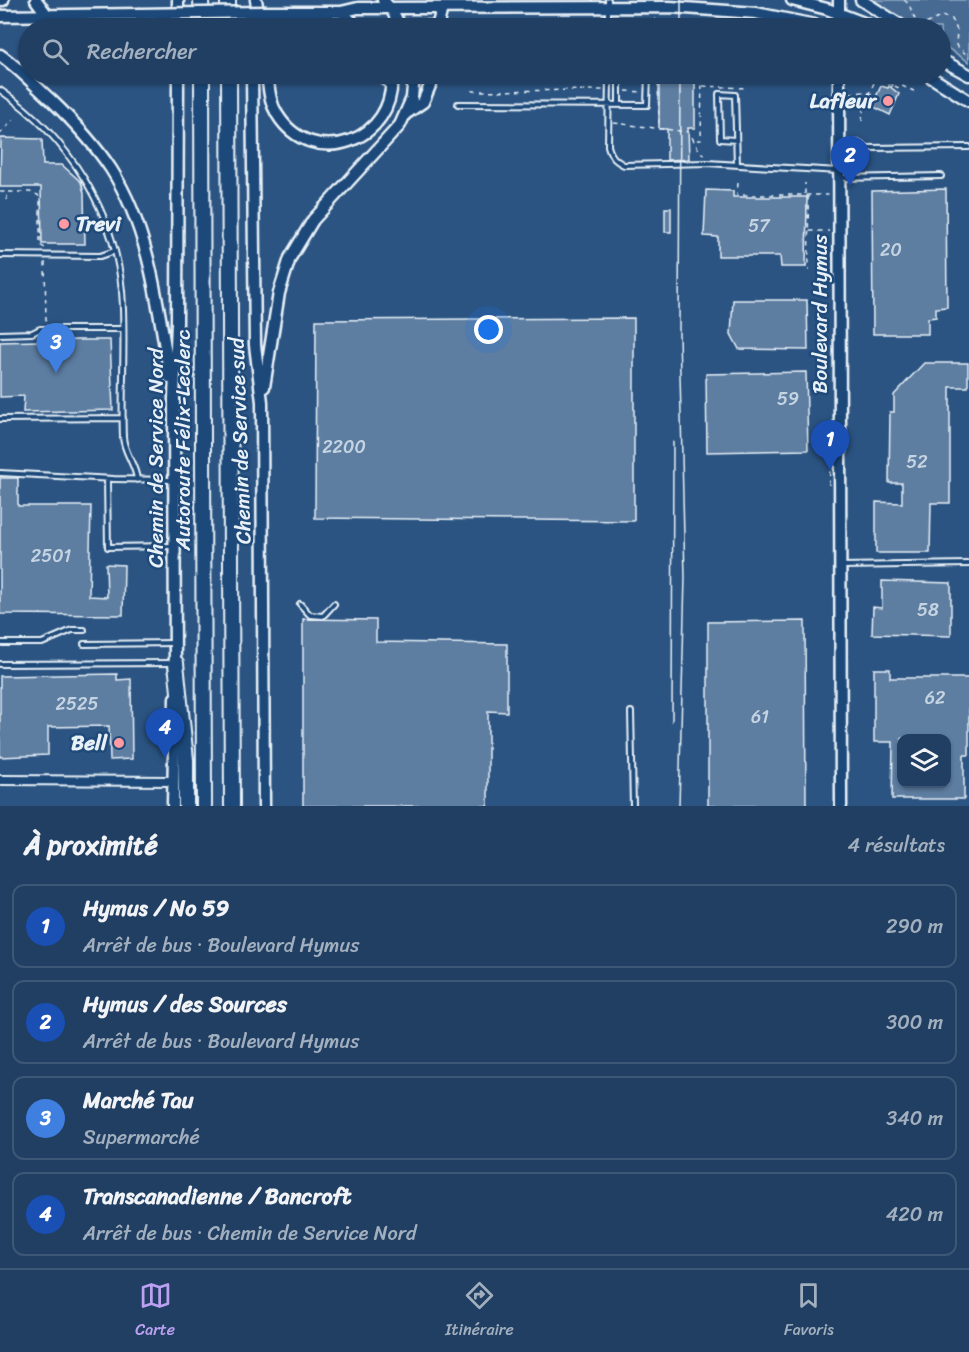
<!DOCTYPE html>
<html lang="fr">
<meta charset="utf-8">
<style>
body{margin:0;font-family:Sriracha,sans-serif;background:#2d4a6b;color:#f1f3f6}
.controls{position:absolute;right:18px;bottom:18px;display:grid;overflow:hidden;border-radius:12px;box-shadow:0 2px 4px #0004}
.controls button{width:54px;height:54px;display:grid;place-items:center;padding:0;border:0;border-bottom:2px solid #3d5877;background:#203f62;color:#f1f3f6;font:30px sans-serif}
.you{position:absolute;left:489px;top:330px;width:21px;height:21px;margin:-15px;border:4px solid #fff;border-radius:50%;background:#1a73e8;box-shadow:0 0 0 9px #1a73e833}
.badge{display:grid;place-items:center;width:39px;height:39px;border-radius:50%;background:#bca0f2;color:#fff;font-size:20px;font-weight:700}
.pin{position:absolute;translate:-50% -50px;filter:drop-shadow(0 2px 3px #0008)}
.pin::after{content:'';position:absolute;top:32px;width:21px;height:18px;background:inherit;clip-path:polygon(0 0,100% 0,50% 100%)}
.list{margin:0;padding:0;list-style:none}
h2{display:flex;justify-content:space-between;align-items:center;height:78px;margin:0;padding:0 24px;font-size:26px}
h2 small{font-size:20px;font-weight:400;color:#a2afbe}
.list li{display:grid;grid-template-columns:39px 1fr auto;gap:18px;align-items:center;box-sizing:border-box;height:84px;margin:0 12px 12px;padding:0 12px;border:2px solid #3d5877;border-radius:12px}
.list b{display:block;font-size:22px;white-space:nowrap}
.list p{margin:0;font-size:20px;white-space:nowrap;color:#a2afbe}
.list em{font-size:20px;font-style:normal;color:#a2afbe}
.icon{flex:none;width:33px;height:33px;fill:none;stroke:currentColor;stroke-width:2;stroke-linecap:round;stroke-linejoin:round}
.map{position:relative;flex:none;width:969px;height:806px;overflow:hidden}
.search{position:absolute;background:#203f62;box-shadow:0 2px 4px #0004;left:18px;right:18px;top:18px;height:66px;display:flex;align-items:center;gap:15px;box-sizing:border-box;padding:0 21px;border-radius:33px;color:#a2afbe;font-size:22px}
.sheet{height:462px;background:#203f62}
nav{display:flex;justify-content:space-around;align-items:center;box-sizing:border-box;height:84px;border-top:2px solid #3d5877;background:#203f62;font-size:16px;color:#a2afbe}
nav a{display:grid;justify-items:center;gap:3px}
nav .on{color:#bca0f2}
.map>svg:first-child{display:block}
.green{fill:#476b93;stroke:#98aec6;stroke-width:1.5}
.building{fill:#5d7da1;stroke:#e8f1f8;stroke-width:1.5;fill-rule:evenodd}
.lines{fill:none;stroke-linecap:round;stroke-linejoin:round}
.lane-casing{stroke:#e8f1f8;stroke-width:8}
.street-casing{stroke:#e8f1f8;stroke-width:12}
.secondary-casing{stroke:#e8f1f8;stroke-width:15}
.highway-casing{stroke:#e8f1f8;stroke-width:18}
.path{stroke:#e8f1f8;stroke-width:1.5;stroke-dasharray:4.5 4.5;stroke-linecap:butt}
.lane{stroke:#1f4a7a;stroke-width:4}
.street{stroke:#1f4a7a;stroke-width:8}
.secondary{stroke:#1f4a7a;stroke-width:10}
.highway{stroke:#1f4a7a;stroke-width:14}
.tram{stroke:#e8f1f8;stroke-width:1.5}
.secondary-bridge-casing{stroke:#e8f1f8;stroke-width:15;stroke-linecap:butt}
.secondary-bridge{stroke:#1f4a7a;stroke-width:10}
.poi-dot{fill:#ff9aa2;stroke:#1f4a7a;stroke-width:2}
.labels{text-anchor:middle;stroke-width:5;stroke-linejoin:round;paint-order:stroke}
.number-label{font-size:18px;fill:#c5d4e2}
.poi-label{font-size:21px;font-weight:bold;fill:#e8f1f8;stroke:#1f4a7a;text-anchor:end}
.street-label{font-size:21px;fill:#e8f1f8;stroke:#1f4a7a}
</style>
<div class="map">
<svg width="969" height="806" viewBox="0 0 969 806">
<rect width="100%" height="100%" fill="#2b5482"/>
<filter id="ink" filterUnits="userSpaceOnUse"><feTurbulence type="fractalNoise" baseFrequency=".0167" numOctaves="2"/><feDisplacementMap in="SourceGraphic" scale="12" xChannelSelector="R" yChannelSelector="G"/><feConvolveMatrix kernelMatrix="1 2 1 2 8 2 1 2 1" color-interpolation-filters="sRGB"/></filter>
<g filter="url(#ink)">
<path class="green" d="M871,0h98v62l-28,-18 -1,-16h-24z
M405,19h27l-1,9h-22z"/>
<path class="building" d="M659,74h36v54h-7l1,31 -22,1v-31h-8z
M881,86l7,2 1,-2 10,8 -9,21 -18,-9z
M1,138l41,1 1,26h19l19,17 3,11 1,51h-43l-1,-57h-41z
M946,189l1,118 -11,1v9l-8,1v16h-55l-1,-143z
M706,190l27,1v6h74l-1,70h-25l-1,-11h-62v-19l-14,-1z
M665,208h6v24h-6z
M733,300h74l1,50 -69,-1 -8,-15z
M634,318v203l-319,-3 1,-198z
M78,340h32l3,70 -90,2 1,-16 -24,1v-55z
M924,363h44v24h-18v116h-19l-1,50h-54v-51l26,1v-20h-13l1,-71h4v-17z
M806,372l2,78 -101,2 -1,-78z
M0,478h18v28h73l-2,90 18,1 -1,-33 18,1 -1,50 -123,-1z
M882,581l69,2v53l-79,-2 1,-27 9,1z
M303,619l73,1v22l131,2v68l-19,-1v95h-185z
M805,621l1,185h-98v-184z
M874,669h16v9h79v77h-5v44h-72l1,-57h-19zM902,738h44v45h-44z
M117,674v6l14,-1 1,80 -22,1 -1,-34 -61,1v28l-48,2v-81z"/>
<g class="lines">
<defs>
<path id="lane" d="M608,0v28
M378,74l6,9 6,2
M609,74l-1,72c3,10 6,14 16,19l83,-2 132,8
M0,90c67,46 114,119 122,201 4,48 -1,97 1,146 1,16 13,28 14,43
M458,104l189,1 1,-31
M619,104v-30
M736,140l-16,-1 -1,-45 16,1 2,70
M840,143h18l9,5
M840,155h18l9,-7 102,-1
M840,178l101,-2
M0,255l100,1 15,-5
M0,334l32,-1 8,-4h83
M0,419l123,-1
M0,473l114,6 59,1
M107,479l1,68 66,-1
M841,566l128,-2
M300,604l10,11 13,1 11,-12
M0,643h42l30,-13h12
M84,644l91,-1
M0,664l172,-1
M631,712l2,94"/>
<path id="street" d="M0,780l173,1"/>
<path id="secondary" d="M0,0h3
M36,0l11,15
M178,0v28
M256,0l5,28
M383,0l10,12 8,16
M792,0l35,9 50,19
M861,0l44,28
M267,12h74l17,-4h13l299,-1 86,6 74,15
M341,12l18,16
M0,16l139,-2
M437,28l5,-20
M839,28v-28
M0,55c19,13 34,30 51,45 22,21 43,43 60,69 39,61 47,138 59,209
M940,59l29,16
M252,74l3,271 7,57 2,404
M267,74c2,13 2,27 10,40 35,58 121,27 114,-40
M839,74l2,732
M926,74l43,27
M407,113l16,-11 12,-28
M264,387l15,-94 11,-35 23,-38 87,-95 12,-27 2,-24
M175,671l-1,-272 3,-77 1,-248
M173,806l2,-108"/>
<path id="highway" d="M201,0l1,28
M228,0v28
M202,74l2,732
M229,74l3,732
M176,663l10,97v46"/>
</defs>
<use href="#lane" class="lane-casing"/>
<use href="#street" class="street-casing"/>
<use href="#secondary" class="secondary-casing"/>
<use href="#highway" class="highway-casing"/>
<path class="path" d="M904,0c9,6 7,17 15,24l9,-1 14,-7 10,3 5,11 -1,15 13,12
M655,18l1,10
M678,28v-9
M658,74l1,54
M703,86l44,2
M902,86l12,5
M891,88l7,-14
M472,91l131,-1
M626,91l16,1
M850,93l15,-1 9,3
M862,121l2,-17 10,-21 8,-3 19,9
M614,123l74,9c7,8 9,19 18,24
M0,134l14,-15
M697,140h4l1,-66
M738,183l-1,12h92
M0,192h30l8,3 2,5v45l5,3
M805,194v-11
M808,196l1,75
M7,200v-8
M809,231h20
M45,262l1,61
M829,485l1,-15"/>
<use href="#lane" class="lane"/>
<use href="#street" class="street"/>
<use href="#secondary" class="secondary"/>
<use href="#highway" class="highway"/>
<path class="tram" d="M681,28v-28
M672,721l1,-279
M679,806l6,-229 -6,-243 1,-260"/>
<defs>
<path id="secondary-bridge" d="M139,14l128,-2"/>
</defs>
<use href="#secondary-bridge" class="secondary-bridge-casing"/>
<use href="#secondary-bridge" class="secondary-bridge"/>
</g>
</g>
<g class="poi-dot">
<circle cx="888" cy="101" r="6"/>
<circle cx="64" cy="224" r="6"/>
<circle cx="119" cy="743" r="6"/>
</g>
<g class="labels">
<g class="number-label">
<text x="759" y="232">57</text>
<text x="891" y="256">20</text>
<text x="788" y="405">59</text>
<text x="344" y="453">2200</text>
<text x="917" y="468">52</text>
<text x="51" y="562">2501</text>
<text x="928" y="616">58</text>
<text x="935" y="704">62</text>
<text x="77" y="710">2525</text>
<text x="760" y="723">61</text>
</g>
<g class="poi-label">
<text x="876" y="108">Lafleur</text>
<text x="76" y="231" text-anchor="start">Trevi</text>
<text x="107" y="750">Bell</text>
</g>
<g class="street-label">
<text transform="translate(820 314) rotate(-90)" y="7">Boulevard Hymus</text>
<text transform="translate(183 440) rotate(-90)" y="7">Autoroute Félix-Leclerc</text>
<text transform="translate(240 441) rotate(-92)" y="7">Chemin de Service sud</text>
<text transform="translate(156 458) rotate(-90)" y="7">Chemin de Service Nord</text>
</g>
</g>
</svg>
<div class="controls">
<button><svg class="icon" aria-label="layers" viewBox="0 0 24 24"><path d="M12 4l9 5-9 5-9-5zM3 14l9 5 9-5"/></svg></button>
</div>
<div class="you"></div>
<div class="pin badge" style="left:830px;top:470px;background:#1a4fb4">1</div>
<div class="pin badge" style="left:850px;top:186px;background:#1a4fb4">2</div>
<div class="pin badge" style="left:56px;top:373px;background:#3f7fe0">3</div>
<div class="pin badge" style="left:165px;top:758px;background:#1a4fb4">4</div>
<div class="search"><svg class="icon" aria-label="search" viewBox="0 0 24 24"><circle cx="10" cy="10" r="6"/><path d="M15 15l6 6"/></svg>Rechercher</div>
</div>
<section class="sheet">
<h2>À proximité<small>4 résultats</small></h2>
<ul class="list">
<li><span class="badge" style="background:#1a4fb4">1</span><div><b>Hymus / No 59</b><p>Arrêt de bus · Boulevard Hymus</p></div><em>290 m</em></li>
<li><span class="badge" style="background:#1a4fb4">2</span><div><b>Hymus / des Sources</b><p>Arrêt de bus · Boulevard Hymus</p></div><em>300 m</em></li>
<li><span class="badge" style="background:#3f7fe0">3</span><div><b>Marché Tau</b><p>Supermarché</p></div><em>340 m</em></li>
<li><span class="badge" style="background:#1a4fb4">4</span><div><b>Transcanadienne / Bancroft</b><p>Arrêt de bus · Chemin de Service Nord</p></div><em>420 m</em></li>
</ul>
</section>
<nav>
<a class="on"><svg class="icon" aria-label="map" viewBox="0 0 24 24"><path d="M3 6l6-2 6 2 6-2v14l-6 2-6-2-6 2zM9 4v14M15 6v14"/></svg>Carte</a>
<a><svg class="icon" aria-label="directions" viewBox="0 0 24 24"><path d="M12 3l9 9-9 9-9-9zM9 14v-3h6M13 9l2 2-2 2"/></svg>Itinéraire</a>
<a><svg class="icon" aria-label="saved" viewBox="0 0 24 24"><path d="M7 4h10v16l-5-4-5 4z"/></svg>Favoris</a>
</nav>
